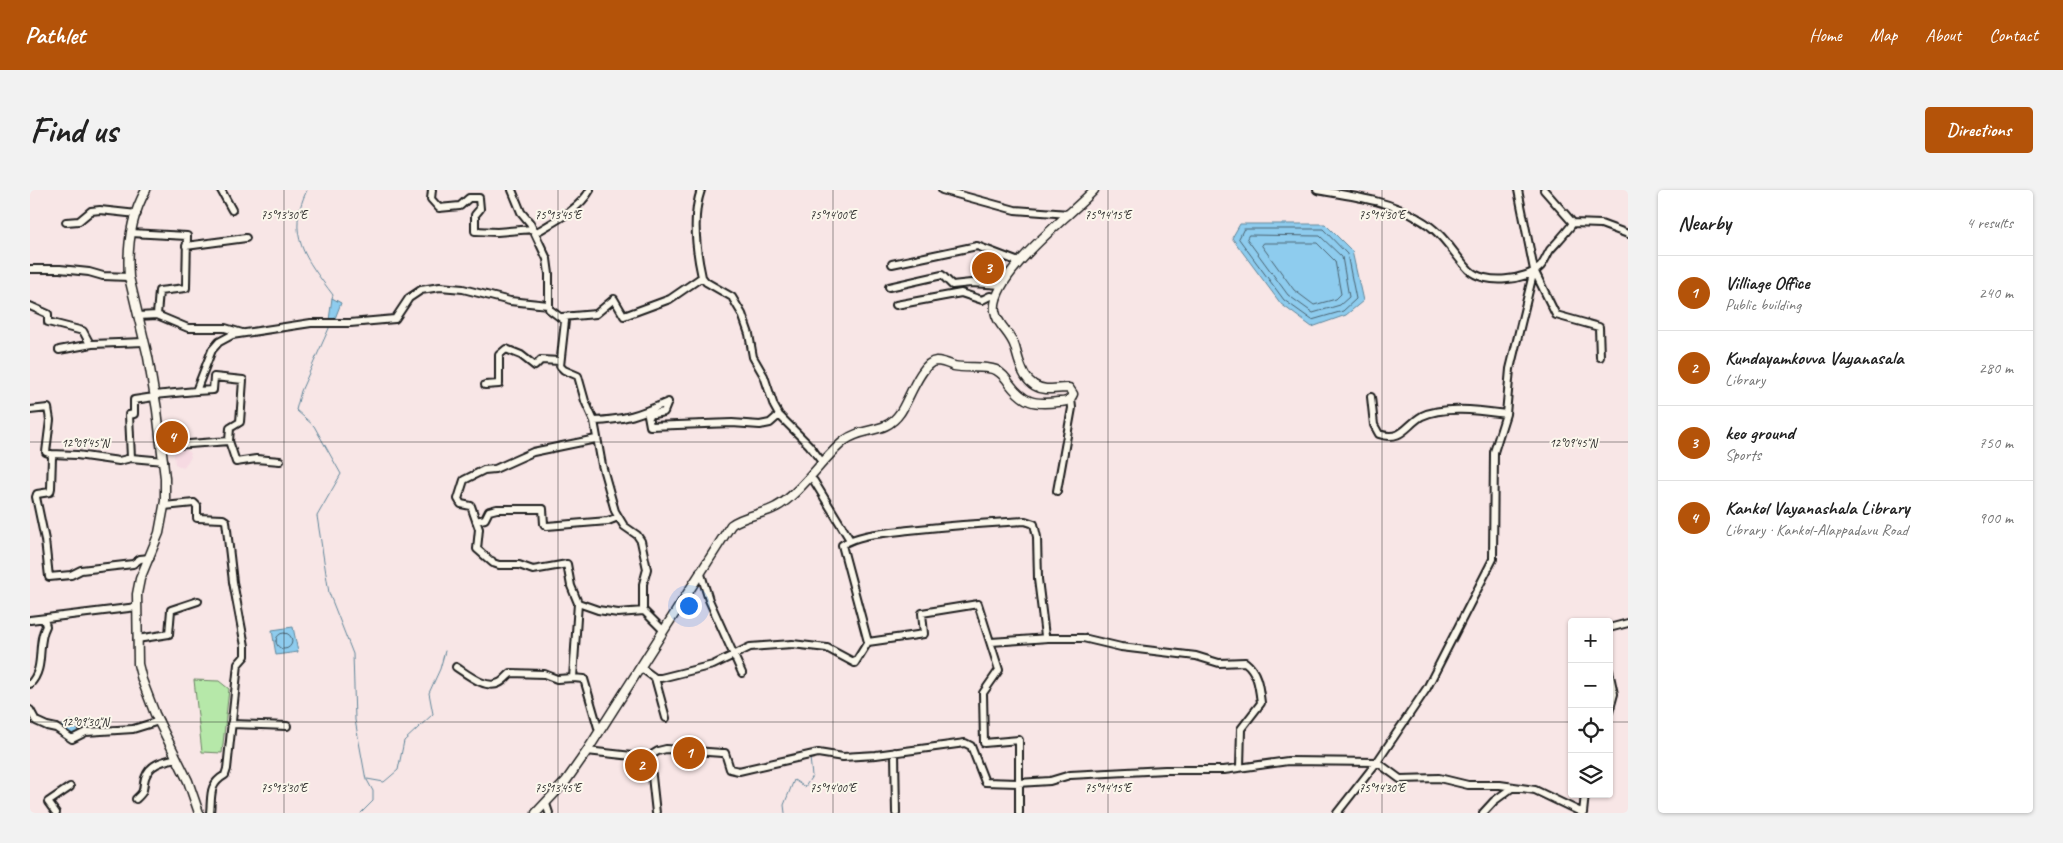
<!DOCTYPE html>
<meta charset="utf-8">
<style>
body{margin:0;font-family:Caveat,sans-serif;background:#f2f2f2;color:#222}
.controls{position:absolute;right:15px;bottom:15px;display:grid;overflow:hidden;border-radius:5px;box-shadow:0 1px 4px #0004}
.controls button{width:45px;height:45px;display:grid;place-items:center;padding:0;border:0;border-bottom:1px solid #e0e0e0;background:#fff;color:#222;font:25px sans-serif}
.you{position:absolute;left:658px;top:415px;width:18px;height:18px;margin:-12px;border:4px solid #fff;border-radius:50%;background:#1a73e8;box-shadow:0 0 0 8px #1a73e833}
.badge{display:grid;place-items:center;width:32px;height:32px;border-radius:50%;background:#b45309;color:#fff;font-size:16px;font-weight:700}
.pin{position:absolute;translate:-50% -50%;border:2px solid #fff;box-shadow:0 1px 5px #0006}
.list{margin:0;padding:0;list-style:none}
h2{display:flex;justify-content:space-between;align-items:center;height:65px;margin:0;padding:0 20px;font-size:21px}
h2 small{font-size:16px;font-weight:400;color:#767676}
.list li{display:grid;grid-template-columns:32px 1fr auto;gap:15px;align-items:center;box-sizing:border-box;height:75px;padding:0 20px;border-top:1px solid #e0e0e0}
.list b{display:block;font-size:19px;white-space:nowrap}
.list p{margin:0;font-size:16px;white-space:nowrap;color:#767676}
.list em{font-size:16px;font-style:normal;color:#767676}
.icon{flex:none;width:28px;height:28px;fill:none;stroke:currentColor;stroke-width:2;stroke-linecap:round;stroke-linejoin:round}
.map{position:relative;flex:none;width:1598px;height:623px;overflow:hidden;border-radius:5px}
header{display:flex;align-items:center;gap:30px;box-sizing:border-box;height:70px;padding:0 25px;background:#b45309;color:#fff}
header strong{font-size:24px}
nav{display:flex;gap:28px;margin-inline-start:auto;font-size:18px}
.intro{display:flex;align-items:center;justify-content:space-between;box-sizing:border-box;height:120px;padding:0 30px}
h1{margin:0;font-size:35px}
.button{padding:12px 22px;border-radius:5px;background:#b45309;color:#fff;font-size:18px;font-weight:700}
main{display:flex;gap:30px;padding:0 30px}
aside{flex:1;background:#fff;border-radius:5px;box-shadow:0 1px 4px #0004}
.map>svg:first-child{display:block}
.built{fill:#f6dae2}
.green{fill:#b6e8a9;stroke:#698262}
.water{fill:#8eccee;stroke:#60869a}
.lines{fill:none;stroke-linecap:round;stroke-linejoin:round}
.shore{stroke:#4a6270;stroke-width:1}
.stream{stroke:#60869a;stroke-width:1}
.minor-casing{stroke:#1c1c1c;stroke-width:10}
.major-casing{stroke:#1c1c1c;stroke-width:11}
.minor{stroke:#fbf7ec;stroke-width:6}
.major{stroke:#fbf7ec;stroke-width:8}
.ticks{fill:none;stroke:#1c1c1c;stroke-width:1;stroke-opacity:0.45}
.ticks-label{font-size:12px;text-anchor:middle;fill:#1c1c1c;stroke:#fbf7ec;stroke-width:4;stroke-linejoin:round;paint-order:stroke}
</style>
<header>
<strong>Pathlet</strong>
<nav><a>Home</a><a>Map</a><a>About</a><a>Contact</a></nav>
</header>
<div class="intro"><h1>Find us</h1><a class="button">Directions</a></div>
<main>
<div class="map">
<svg width="1598" height="623" viewBox="0 0 1598 623">
<rect width="100%" height="100%" fill="#f8e6e6"/>
<filter id="ink" filterUnits="userSpaceOnUse"><feTurbulence type="fractalNoise" baseFrequency=".02" numOctaves="2"/><feDisplacementMap in="SourceGraphic" scale="10" xChannelSelector="R" yChannelSelector="G"/><feConvolveMatrix kernelMatrix="1 2 1 2 8 2 1 2 1" color-interpolation-filters="sRGB"/></filter>
<g filter="url(#ink)">
<path class="built" d="M152,256l7,6 2,5 -8,11 -8,-4 -2,-17z"/>
<path class="green" d="M951,65l18,4 -4,22 -18,-4z
M164,490l25,1 10,8 -7,64 -20,-1z"/>
<path class="water" d="M1210,34h85l27,27 11,50 -17,14 -34,12 -31,-23 -49,-66z
M302,108l9,5 -7,18 -5,-1z
M263,437l5,25 -22,3 -4,-25z
M41,530l7,11 -8,7 -8,-13z"/>
<g class="lines">
<path class="shore" d="M1214,39h79l24,25 9,45 -13,12 -31,9 -28,-20 -45,-61z
M1219,45l71,1 22,21 7,40 -9,8 -27,8 -25,-18 -41,-56z
M1234,53h53l18,18 6,33 -5,5 -22,6 -20,-15 -32,-44z
M246 451a8 8 0 1 1 16 0a8 8 0 1 1-16 0Z"/>
<path class="stream" d="M277,0c-22,45 -1,69 26,105l-1,3
M300,136l-29,65 -5,19 18,16 27,48 -24,42 12,77 24,61 2,66 11,60
M762,572l11,-1 2,-2
M337,589l17,3 14,-12 6,-29 29,-27 -4,-21 11,-24 5,-18
M331,623l12,-12v-10l-6,-11
M755,623l-1,-8 10,-25 11,7 7,-11 -2,-18"/>
<defs>
<path id="minor" d="M191,0l11,20
M402,0l-1,9 8,9 21,-2 9,-8h10l1,11 -5,6v16l22,1 36,-3
M482,0l9,22 9,11 17,36 2,15v35l16,12 -5,45 4,4 14,6 7,25 9,20 8,44 13,46 9,15 13,9 4,6 6,28 -4,15v27
M671,0c-9,26 -5,60 1,87l4,5 26,15 10,17 7,20 4,23 11,19 10,30 5,9 30,30 13,17
M912,0l73,20 54,4
M1287,0c34,6 72,10 102,29 25,14 32,32 50,51 15,15 58,11 72,-4 4,-5 6,-11 9,-16 8,-9 16,-17 23,-27
M1514,0l29,33 28,1 27,10
M36,32l13,-1 12,-10 9,-1 37,4
M101,43l56,3 -1,52 -27,3 -2,24 -19,1
M505,43c18,-11 44,-23 55,-43
M156,56l60,-8
M862,74l85,-18 42,16
M0,79h30l29,3 14,4 26,1
M1504,80l22,45 43,12 1,30
M859,97l53,-12 10,10 19,-2 31,2
M866,115l65,-12 21,7 8,-4 7,1
M0,116l18,8v8l35,9 7,13
M127,125l31,13h37l17,5
M532,127l34,-3 18,-15 10,17 46,-17 32,-22
M29,160l33,-6 52,-2
M455,195l14,-1v-29l7,-6 15,6 14,11 6,-6 19,1
M166,201l17,-1 1,-13 29,3 -3,42 -10,6 -1,13
M124,205l42,-4 16,-41 7,-8 13,-7 79,-12h39l45,-4 14,-21 12,-8 19,-3 23,2 47,12 38,4
M1341,207l3,28 5,9c23,8 27,-9 43,-18 22,-11 61,-5 84,-2
M0,220l18,-2 2,12 -4,32 5,2 1,3 -1,31 -1,4 -13,2 -1,3 9,43 4,37 22,-2 10,-5 52,-6 7,-5 10,-1
M564,231c31,-1 46,-7 74,-19l-4,10 -16,3 2,11 82,-3 28,2 10,-2 9,-8
M133,256l66,-5 7,21 20,-3 24,2
M21,264l26,1 42,6 12,-3 33,3
M101,268l-2,-43 5,-1v-14l20,-3
M784,291l36,59
M1027,301l15,-83 -1,-10
M134,316l30,-3 3,3v12l26,1 3,2 7,61 12,64v10l-7,8 -11,105 -2,6c-17,10 -13,20 -15,38
M446,331l9,-2 4,-8 8,-2h46l1,15 3,2 61,-5 10,-4
M462,371l1,2 6,2h20l14,5 34,-6 4,22 7,17 20,7 20,3 26,-2 19,19
M463,373l-16,-14 2,-20 -8,-23 -10,-2 -3,-5 6,-19 20,-10 11,-1 38,-17 63,-13
M670,381l9,29 33,73
M548,413l-5,75 11,1 15,52
M0,430l107,-13
M1579,438l19,-5
M107,449l32,-5 2,-24 27,-9
M838,452l56,-8 -2,-21 56,-9 21,66 -16,23 1,50 35,-3v73
M961,452l57,-4
M426,477c11,7 30,23 43,16 5,-2 8,-7 12,-10l33,1 13,5 16,-1
M610,477l15,11h6l52,-13 37,-18 42,-3 35,4 28,15 13,-21 -26,-97c18,-12 46,-12 67,-15 39,-4 77,-7 116,-9l9,3 3,13 1,42 7,57 3,2h35l38,9 75,9 23,7 26,-1c13,10 14,25 16,41l-20,26 -1,38
M1579,481l5,23 -5,18
M625,488l11,40
M0,494c16,-16 6,-40 16,-58l-2,-7
M0,520l6,11 11,5 9,2 16,11 14,-7 47,-3 26,-8
M201,534l56,2
M557,561l63,7 6,55
M865,562l1,61
M618,567l10,-6 8,-2 56,4h3l5,16 9,2 79,-18 25,4 33,-2 89,-12 6,3 14,36 33,1 32,-2 20,-6 95,-5h59l64,-9 89,1 50,-74 66,-129 1,-107 12,-38 4,-45 24,-99 -16,-80
M106,609c10,-9 6,-9 9,-21 5,-15 19,-17 32,-20
M516,614l3,9
M26,623l-8,-11 22,-15
M1307,623l40,-51 23,17 39,-1 29,7h32l35,5 48,23
M1453,623l11,-12 19,-14
M1553,623l2,-19"/>
<path id="major" d="M116,0c-15,26 -19,58 -17,87l19,80 9,53 8,68v23l-6,32 -19,46 -3,15 1,70 4,16 13,34 33,67 11,32
M506,623l30,-32 21,-30 144,-226c13,-10 31,-10 45,-18 23,-12 46,-48 68,-66 19,-15 41,-6 56,-28 8,-11 21,-51 36,-52 6,0 13,3 18,5 13,3 29,-1 42,4 5,3 10,8 13,13 15,20 25,22 49,19 8,0 12,-1 15,-8l-4,-6c-7,0 -15,1 -23,1 -22,-2 -26,-24 -31,-42 -4,-14 -18,-22 -20,-36 -5,-36 76,-96 99,-121"/>
</defs>
<use href="#minor" class="minor-casing"/>
<use href="#major" class="major-casing"/>
<use href="#minor" class="minor"/>
<use href="#major" class="major"/>
</g>
</g>
<path class="ticks" d="M254,0v623M528,0v623M803,0v623M1078,0v623M1352,0v623M0,252h1598M0,532h1542M1579,532h19"/>
<g class="ticks-label">
<text x="254" y="29">75°13'30"E</text>
<text x="528" y="29">75°13'45"E</text>
<text x="803" y="29">75°14'00"E</text>
<text x="1078" y="29">75°14'15"E</text>
<text x="1352" y="29">75°14'30"E</text>
<text x="55" y="257">12°09'45"N</text>
<text x="1543" y="257">12°09'45"N</text>
<text x="55" y="536">12°09'30"N</text>
<text x="254" y="602">75°13'30"E</text>
<text x="528" y="602">75°13'45"E</text>
<text x="803" y="602">75°14'00"E</text>
<text x="1078" y="602">75°14'15"E</text>
<text x="1352" y="602">75°14'30"E</text>
</g>
</svg>
<div class="controls">
<button>+</button>
<button>−</button>
<button><svg class="icon" aria-label="locate" viewBox="0 0 24 24"><circle cx="12" cy="12" r="6"/><path d="M12 2v4M12 18v4M2 12h4M18 12h4"/></svg></button>
<button><svg class="icon" aria-label="layers" viewBox="0 0 24 24"><path d="M12 4l9 5-9 5-9-5zM3 14l9 5 9-5"/></svg></button>
</div>
<div class="you"></div>
<div class="pin badge" style="left:659px;top:563px">1</div>
<div class="pin badge" style="left:611px;top:575px">2</div>
<div class="pin badge" style="left:958px;top:78px">3</div>
<div class="pin badge" style="left:142px;top:247px">4</div>
</div>
<aside>
<h2>Nearby<small>4 results</small></h2>
<ul class="list">
<li><span class="badge">1</span><div><b>Villiage Office</b><p>Public building</p></div><em>240 m</em></li>
<li><span class="badge">2</span><div><b>Kundayamkovva Vayanasala</b><p>Library</p></div><em>280 m</em></li>
<li><span class="badge">3</span><div><b>keo ground</b><p>Sports</p></div><em>750 m</em></li>
<li><span class="badge">4</span><div><b>Kankol Vayanashala Library</b><p>Library · Kankol-Alappadavu Road</p></div><em>900 m</em></li>
</ul>
</aside>
</main>
